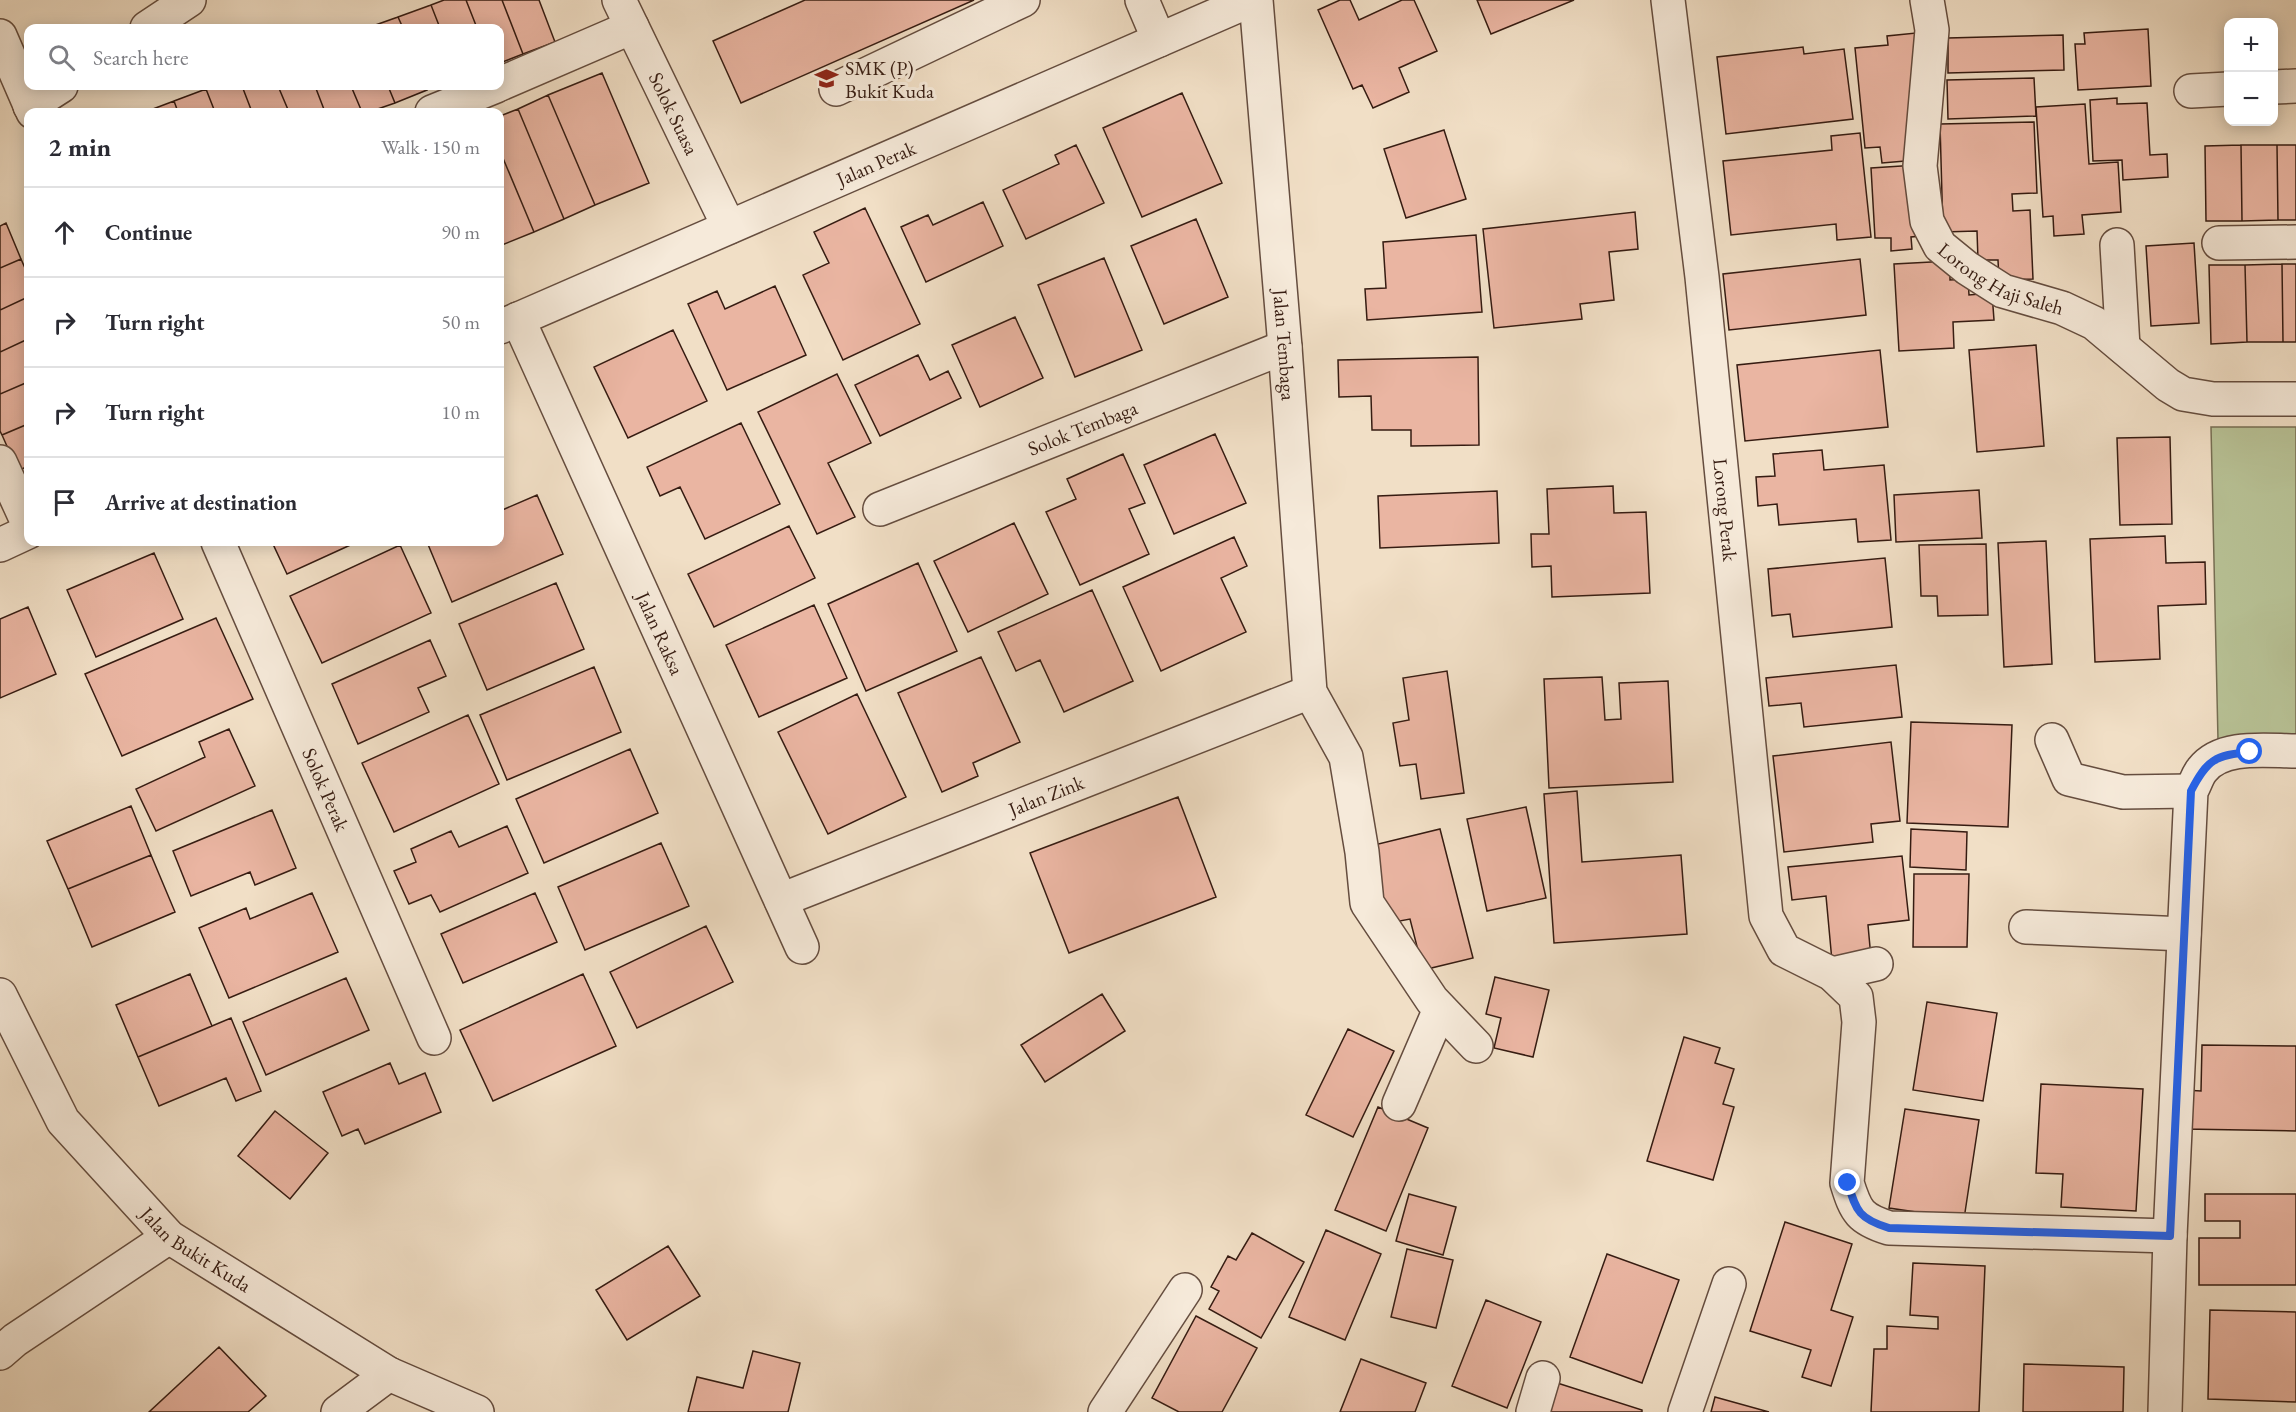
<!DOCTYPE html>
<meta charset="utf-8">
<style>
body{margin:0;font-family:"EB Garamond",serif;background:#f2f2f3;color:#2b2b33}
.controls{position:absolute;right:18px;top:18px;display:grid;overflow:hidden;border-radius:12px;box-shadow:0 3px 15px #0003}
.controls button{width:54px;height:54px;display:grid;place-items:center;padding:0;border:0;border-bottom:2px solid #e1e1e2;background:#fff;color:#2b2b33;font:30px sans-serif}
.stop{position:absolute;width:18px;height:18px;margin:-14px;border:4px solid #2563eb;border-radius:50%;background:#fff}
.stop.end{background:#2563eb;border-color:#fff;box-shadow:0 2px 6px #0008}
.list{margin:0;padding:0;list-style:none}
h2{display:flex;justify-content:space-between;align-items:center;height:78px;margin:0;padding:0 24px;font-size:26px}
h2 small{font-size:20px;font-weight:400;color:#7c7c81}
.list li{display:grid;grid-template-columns:39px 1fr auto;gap:18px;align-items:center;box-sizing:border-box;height:90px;padding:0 24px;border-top:2px solid #e1e1e2}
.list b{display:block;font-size:22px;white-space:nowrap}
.list em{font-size:20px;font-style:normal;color:#7c7c81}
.icon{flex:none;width:33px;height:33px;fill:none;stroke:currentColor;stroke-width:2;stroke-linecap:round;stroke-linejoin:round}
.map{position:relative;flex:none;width:2296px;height:1412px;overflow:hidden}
.search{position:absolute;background:#fff;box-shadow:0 3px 15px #0003;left:24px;top:24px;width:480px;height:66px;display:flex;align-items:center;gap:15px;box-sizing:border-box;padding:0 21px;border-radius:12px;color:#7c7c81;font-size:22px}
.panel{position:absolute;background:#fff;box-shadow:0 3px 15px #0003;left:24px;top:108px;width:480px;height:438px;border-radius:12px}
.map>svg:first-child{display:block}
.green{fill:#b8c296;stroke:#776f54;stroke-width:1.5}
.building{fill:#eab5a2;stroke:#361c12;stroke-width:1.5}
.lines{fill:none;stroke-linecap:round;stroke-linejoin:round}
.minor-casing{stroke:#654d3f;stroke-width:36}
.minor{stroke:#f6eada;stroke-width:33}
.route{stroke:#2563eb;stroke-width:8}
.labels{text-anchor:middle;stroke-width:6;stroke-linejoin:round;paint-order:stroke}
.poi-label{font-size:20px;fill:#361c12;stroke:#f6eada;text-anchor:start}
.street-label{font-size:20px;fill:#361c12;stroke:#f6eada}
</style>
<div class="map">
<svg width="2296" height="1412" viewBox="0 0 2296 1412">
<rect width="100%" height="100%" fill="#f1dfc6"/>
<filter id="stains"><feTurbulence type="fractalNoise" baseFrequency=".00333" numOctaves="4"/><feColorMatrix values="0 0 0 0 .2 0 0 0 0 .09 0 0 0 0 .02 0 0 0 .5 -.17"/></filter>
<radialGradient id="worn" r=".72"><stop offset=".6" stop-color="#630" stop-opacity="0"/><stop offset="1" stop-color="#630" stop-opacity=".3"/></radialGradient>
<path class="green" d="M2211,427h85v311l-78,2z"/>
<path class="building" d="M444,0h22l11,28h-37l-9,-23z
M466,0h36l21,54 -23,9v-35h-23z
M502,0h37l16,42 -32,12z
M805,0h169l-233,103 -28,-62z
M1340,0h10l9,20 43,-20h12l23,51 -38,17 10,24 -36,16 -11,-23 -9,4 -35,-79z
M1477,0h97l-83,34z
M431,5l9,23h-37l-5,-11z
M398,17l5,11h-36z
M2148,29l3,57 -73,4 -3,-46h10l-1,-11z
M1916,33l1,127 -35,3 -2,-16 -15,1 -10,-100 33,-3 -1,-9z
M2063,35l1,35 -116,3v-35z
M1803,47l1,7 40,-5 9,70 -127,15 -9,-77z
M602,73l47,110 -54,22 -47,-110z
M2034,78l2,38 -88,3 -1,-39z
M216,86h26l10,26h-37l-9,-23z
M242,86h36l11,26h-37z
M278,86h37l10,26h-36z
M315,86h36l11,26h-37z
M351,86h37l7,17 -26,9h-7z
M388,86h37l2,4 -32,13z
M206,89l9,23h-37l-4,-11z
M1182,93l40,90 -80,34 -39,-89z
M548,95l47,110 -31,14 -46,-110z
M2117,98v6l30,-1 3,52 17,-1 1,23 -45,3 -1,-20 -29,1 -3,-61z
M174,101l4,11h-33z
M2085,104l4,60 29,-2 3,50 -39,3 2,19 -30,2 -1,-20 -10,1 -7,-110z
M518,109l46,110 -30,13 -34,-81v-35z
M2034,122l3,71 -25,1 1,17 17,-1 3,69 -34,1 -1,-20h-20l-1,-29 -34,1 -3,-108z
M1444,130l22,69 -60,19 -22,-69z
M1860,133l11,104 -34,3 -1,-16 -105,11 -8,-74 109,-11 -1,-14z
M1076,145l28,58 -78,36 -23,-49 56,-26 -4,-9z
M2241,145l1,76h-36l-1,-75z
M2241,145h36l1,75 -36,1z
M2277,145h19v75h-18z
M500,151l34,81 -32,13 -2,-7z
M1917,165l4,71 -10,1 1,12 -21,2v-13h-16l-4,-70z
M983,202l20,44 -77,36 -25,-55 27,-12 5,10z
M865,208l55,116 -77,36 -40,-85 26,-12 -15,-31z
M1635,212l3,37 -29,3 5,48 -34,4 2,15 -88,9 -11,-99z
M1196,219l32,78 -64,27 -33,-78z
M6,223l15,36 -21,9v-42z
M1476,235l6,77 -115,8 -2,-31 21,-1 -3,-46z
M2194,243l5,80 -48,3 -5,-80z
M1104,258l38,92 -67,27 -37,-92z
M21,259l7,16v22l-28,13v-42z
M1860,259l6,56 -137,15 -6,-56z
M1950,261v19l18,-1 1,16 23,-2 2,27 -41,2 1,26 -55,3 -5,-87z
M2282,264h14v78h-13z
M2282,264l1,78h-36l-2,-77z
M2209,265h36l2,77 -36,2z
M775,286l31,69 -79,35 -39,-86 29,-13 8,18z
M28,297v42l-28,13v-42z
M1015,317l28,61 -63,29 -28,-62z
M673,330l34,71 -79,37 -34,-71z
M28,339v43l-28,12v-42z
M2036,345l8,101 -67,6 -8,-102z
M1880,350l8,77 -143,14 -8,-76z
M918,355l12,25 18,-9 13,27 -81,38 -25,-51z
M1478,357l1,88 -68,1v-16h-39l-1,-34 -32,1 -1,-37z
M837,374l34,69 -43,20 27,54 -38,17 -59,-122z
M28,382v42l-26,11 -2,-4v-37z
M741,423l39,81 -75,35 -25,-52 -20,9 -13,-29z
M28,424v42l-10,5 -16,-36z
M1215,434l31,69 -72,31 -30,-69z
M2170,437l2,87 -52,1 -3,-87z
M1822,450l2,20 60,-5 7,75 -33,2 -2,-23 -77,6 -2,-21 -19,2 -2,-29 19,-1 -2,-22z
M1123,454l22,49 -16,6 20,45 -69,31 -34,-73 30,-13 -9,-20z
M1613,486l1,27 32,-1 4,81 -98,4 -1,-31 -19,1 -1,-33h18l-2,-45z
M1979,490l3,48 -86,4 -2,-47z
M1497,491l2,52 -119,5 -2,-52z
M537,495l26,59 -111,48 -25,-60h73v-31z
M1014,523l34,71 -80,38 -34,-71z
M789,526l26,52 -101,49 -26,-53z
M2165,536l1,27 39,-1 1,42 -48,2 2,53 -65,3 -5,-123z
M1234,537l13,29 -26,12 25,54 -85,39 -38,-84z
M2046,541l6,123 -48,3 -6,-124z
M272,542h85l-70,32z
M1986,544l2,71 -50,1 -1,-20h-16l-2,-51z
M400,545l31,68 -109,50 -32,-67z
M154,553l29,66 -87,38 -29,-67z
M1885,558l7,69 -99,10 -3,-23 -18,2 -4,-47z
M918,563l39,88 -91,40 -38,-87z
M556,583l28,66 -97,41 -28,-66z
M1092,590l41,91 -69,31 -24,-52 -24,11 -18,-39z
M814,605l33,73 -88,39 -33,-72z
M28,607l28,67 -56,24v-79z
M216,618l37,81 -131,57 -37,-82z
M430,640l16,36 -28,12 11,24 -71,32 -26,-60z
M981,657l39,85 -47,21 5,13 -36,16 -44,-99z
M1896,665l6,52 -98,10 -3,-24 -32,3 -3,-28z
M594,667l27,65 -114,48 -27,-65z
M1447,671l17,122 -43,6 -5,-35 -16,2 -7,-43 16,-3 -6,-42z
M1602,677l3,43 16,-1 -2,-36 49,-2 5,101 -124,6 -5,-109z
M857,694l49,103 -78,37 -50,-102z
M468,715l31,69 -105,48 -32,-69z
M1911,722l101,3 -4,102 -101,-4z
M229,729l26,57 -99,45 -20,-42 69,-32 -6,-15z
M1891,742l9,79 -29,3 2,18 -89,10 -11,-96z
M630,749l28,64 -114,50 -28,-64z
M1577,791l5,71 99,-7 6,79 -133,9 -10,-149z
M1178,797l38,100 -147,56 -39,-100z
M131,806l20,49 -83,34 -21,-48z
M1526,807l20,91 -59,13 -20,-92z
M272,810l24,58 -41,17 -5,-13 -59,24 -18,-45z
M507,826l21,47 -88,39 -9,-17 -22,9 -15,-33 22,-9 -5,-13 40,-18 8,16z
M1440,829l33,129 -50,12 -13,-51 -21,4 -19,-77z
M1911,829l56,3 -1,38 -56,-3z
M661,843l28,63 -104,44 -27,-63z
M151,855l24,57 -83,35 -24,-58z
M1902,856l7,64 -41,5 3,33 -39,3 -6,-65 -34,4 -4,-33z
M1914,874h55l-2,73h-54z
M312,893l26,59 -109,46 -30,-70 47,-20 4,11z
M535,893l22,49 -94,41 -22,-49z
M706,926l27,56 -96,46 -27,-56z
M190,974l22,52 -74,31 -22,-52z
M583,974l33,72 -123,55 -33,-71z
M1495,977l54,13 -16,67 -39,-9 7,-30 -15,-4z
M346,978l23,52 -103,45 -23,-53z
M1102,994l23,37 -80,51 -24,-37z
M1927,1002l70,11 -14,88 -70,-11z
M231,1018l30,73 -25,10 -10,-23 -67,28 -21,-49z
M1348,1029l46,22 -41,86 -47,-22z
M1684,1037l36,11 -5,15 19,6 -11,35 11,3 -21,73 -66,-19z
M2202,1045l94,1v85l-112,-2 1,-39 16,1z
M390,1063l9,21 26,-11 16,39 -76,32 -7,-15 -16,7 -19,-44z
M2041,1084l102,5 -7,122 -75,-4 2,-33 -27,-1z
M1378,1107l50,21 -42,103 -51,-21z
M1905,1109l74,11 -15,99 -75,-11z
M275,1111l53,42 -38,46 -52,-43z
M1409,1194l47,13 -13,48 -47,-14z
M2205,1194h91v91h-97v-47h41v-17h-35z
M1785,1222l67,22 -21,66 22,7 -22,69 -29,-9 9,-27 -61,-19z
M1326,1230l55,24 -36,86 -56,-23z
M1252,1233l52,29 -43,76 -52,-29 10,-18 -8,-4 17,-31 8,4z
M668,1246l32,50 -73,44 -31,-50z
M1407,1249l46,11 -17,68 -45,-11z
M1607,1254l72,26 -37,103 -72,-26z
M1913,1263l72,3 -6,146h-108l3,-63h13v-23l51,3v-12l-28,-2z
M1486,1300l55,22 -34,86 -55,-22z
M2210,1310l86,2v90l-88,-3z
M1196,1316l61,32 -35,64h-43l-27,-14z
M219,1347l47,49 -18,16h-99z
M753,1351l47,12 -12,49h-100l9,-35 46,11z
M1361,1359l65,24 -11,29h-75z
M2024,1364l100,3 -1,45h-100z
M1551,1381l91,29v2h-101z
M1715,1397l54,15h-58z"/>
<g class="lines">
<defs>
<g id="minor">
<path id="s1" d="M619,0l110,227"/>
<path d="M1142,0l17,40"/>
<path id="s2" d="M1256,0l29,347 25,345 36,65 16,95 5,51 65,97 44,46"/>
<path id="s3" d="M1668,0l34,277 64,639 18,34 48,24 24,23 3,25 -12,161c9,29 13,36 42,45l281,8"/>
<path id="s4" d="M1927,0l5,30 -12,136 7,55 13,25 27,22 36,23 59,17 32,15 74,62 15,9 30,5h83"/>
<path d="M147,28l42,-28"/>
<path d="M0,36l33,76"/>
<path d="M500,84l132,-57"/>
<path d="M2274,87l22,-1"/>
<path d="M836,89l187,-89"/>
<path d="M2191,91l37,-2"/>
<path d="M30,106l31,-20"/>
<path d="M432,112l64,-26"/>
<path d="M2219,243l77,-1"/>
<path d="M2117,245l6,102"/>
<path id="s5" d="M518,319l284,628"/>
<path id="s6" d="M500,327l751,-327"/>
<path d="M0,462l28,61"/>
<path id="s7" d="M880,509l405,-162"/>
<path id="s8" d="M218,542l216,496"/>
<path d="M0,545l28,-13"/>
<path d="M2052,740l17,39 54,13 68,-1"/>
<path id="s9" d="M781,900l529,-208"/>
<path d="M2026,927l158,7"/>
<path d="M1832,974l44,-10"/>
<path id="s10" d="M0,995l63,126 106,116 220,137 88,38"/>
<path d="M1399,1104l41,-95"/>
<path d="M0,1353l15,-13 154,-103"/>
<path d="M338,1412l51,-38"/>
<path d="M1105,1412l80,-122"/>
<path d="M1533,1412l10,-34"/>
<path d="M1685,1412l44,-128"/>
<path d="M2165,1412l5,-176 21,-445c4,-6 6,-15 11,-21 20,-26 65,-19 94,-19"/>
</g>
</defs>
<use href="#minor" class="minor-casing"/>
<use href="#minor" class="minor"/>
</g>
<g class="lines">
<path class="route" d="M1848,1183c8,29 12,36 41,45l281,8 21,-445c16,-31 24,-36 59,-39"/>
</g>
<defs>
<symbol id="school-bare" viewBox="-9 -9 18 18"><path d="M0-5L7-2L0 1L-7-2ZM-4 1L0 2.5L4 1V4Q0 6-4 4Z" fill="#8f2418" stroke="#f6eada" stroke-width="2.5" paint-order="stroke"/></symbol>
</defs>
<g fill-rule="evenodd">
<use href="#school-bare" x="810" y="62" width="33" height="33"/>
</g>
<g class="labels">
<g class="poi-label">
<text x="845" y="75">SMK (P)<tspan x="845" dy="23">Bukit Kuda</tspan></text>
</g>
<g class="street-label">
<text dy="7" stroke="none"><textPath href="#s1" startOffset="126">Solok Suasa</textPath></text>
<text dy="7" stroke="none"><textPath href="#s6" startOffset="410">Jalan Perak</textPath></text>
<text dy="7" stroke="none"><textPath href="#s4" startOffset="321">Lorong Haji Saleh</textPath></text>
<text dy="7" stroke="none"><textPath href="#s2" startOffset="346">Jalan Tembaga</textPath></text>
<text dy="7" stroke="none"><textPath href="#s7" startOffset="218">Solok Tembaga</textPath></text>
<text dy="7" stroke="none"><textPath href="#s3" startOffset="513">Lorong Perak</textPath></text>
<text dy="7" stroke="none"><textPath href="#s5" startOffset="345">Jalan Raksa</textPath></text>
<text dy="7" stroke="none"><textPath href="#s8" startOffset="270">Solok Perak</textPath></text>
<text dy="7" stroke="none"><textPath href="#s9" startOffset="285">Jalan Zink</textPath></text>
<text dy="7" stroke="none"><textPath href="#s10" startOffset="327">Jalan Bukit Kuda</textPath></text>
</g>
</g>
<rect width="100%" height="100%" filter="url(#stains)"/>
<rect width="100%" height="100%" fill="url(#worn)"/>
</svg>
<div class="controls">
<button>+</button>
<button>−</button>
</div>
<div class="stop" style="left:2250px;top:752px"></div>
<div class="stop end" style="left:1848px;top:1183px"></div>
<div class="search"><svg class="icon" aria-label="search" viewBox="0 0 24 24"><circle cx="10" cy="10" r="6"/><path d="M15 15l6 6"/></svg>Search here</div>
<section class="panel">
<h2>2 min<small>Walk · 150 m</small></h2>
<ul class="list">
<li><svg class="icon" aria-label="ahead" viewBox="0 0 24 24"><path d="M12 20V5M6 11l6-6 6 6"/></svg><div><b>Continue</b></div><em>90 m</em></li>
<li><svg class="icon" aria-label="right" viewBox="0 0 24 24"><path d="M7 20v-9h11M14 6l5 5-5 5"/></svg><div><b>Turn right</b></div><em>50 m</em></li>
<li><svg class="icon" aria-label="right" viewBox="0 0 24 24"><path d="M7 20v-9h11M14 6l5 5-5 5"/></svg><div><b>Turn right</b></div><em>10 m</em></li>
<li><svg class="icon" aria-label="arrive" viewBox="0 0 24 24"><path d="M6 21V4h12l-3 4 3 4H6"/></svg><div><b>Arrive at destination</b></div></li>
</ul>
</section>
</div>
